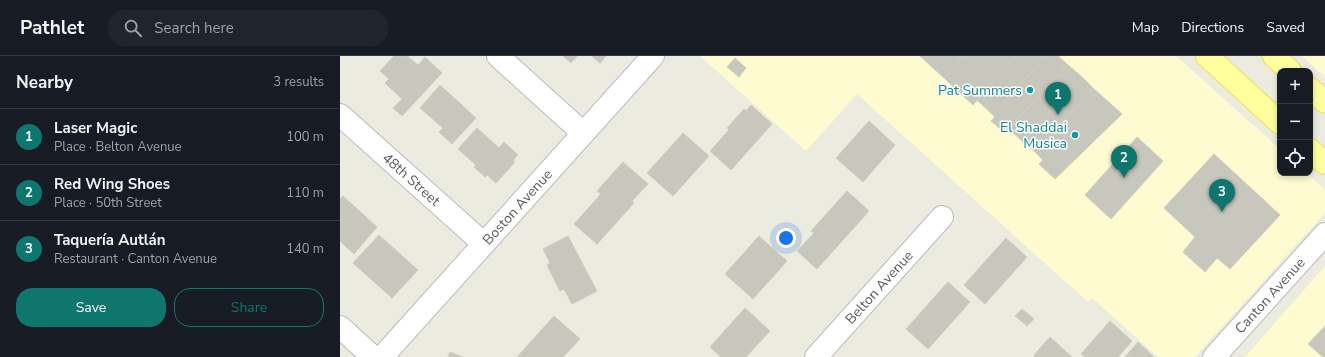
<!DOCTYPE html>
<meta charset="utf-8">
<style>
body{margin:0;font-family:"Nunito Sans",sans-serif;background:#20242c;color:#f1f3f6}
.controls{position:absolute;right:12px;top:12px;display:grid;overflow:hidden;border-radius:8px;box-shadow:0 2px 6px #0003}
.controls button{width:36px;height:36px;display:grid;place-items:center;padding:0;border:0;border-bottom:1px solid #363941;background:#171b24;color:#f1f3f6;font:20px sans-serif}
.you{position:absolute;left:446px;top:182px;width:14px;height:14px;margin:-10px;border:3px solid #fff;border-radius:50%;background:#1a73e8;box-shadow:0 0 0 6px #1a73e833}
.badge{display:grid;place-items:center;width:26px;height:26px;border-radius:50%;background:#0f766e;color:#fff;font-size:13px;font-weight:700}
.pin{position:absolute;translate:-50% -33px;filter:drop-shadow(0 1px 2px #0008)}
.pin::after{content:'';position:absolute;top:21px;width:14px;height:12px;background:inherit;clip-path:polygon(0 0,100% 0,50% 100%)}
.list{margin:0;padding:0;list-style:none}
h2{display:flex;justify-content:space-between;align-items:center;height:52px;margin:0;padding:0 16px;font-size:17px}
h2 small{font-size:13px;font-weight:400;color:#9ea1a6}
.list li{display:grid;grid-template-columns:26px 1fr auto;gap:12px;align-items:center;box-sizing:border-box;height:56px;padding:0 16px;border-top:1px solid #363941}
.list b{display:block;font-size:15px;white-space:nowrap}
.list p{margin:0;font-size:13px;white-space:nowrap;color:#9ea1a6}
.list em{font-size:13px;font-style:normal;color:#9ea1a6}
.actions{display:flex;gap:8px;padding:12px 16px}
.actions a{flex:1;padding:9px 0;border:1px solid #0f766e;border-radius:16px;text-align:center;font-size:14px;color:#0f766e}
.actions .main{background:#0f766e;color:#fff}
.icon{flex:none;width:22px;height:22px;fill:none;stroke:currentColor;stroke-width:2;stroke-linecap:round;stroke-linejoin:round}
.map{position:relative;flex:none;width:985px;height:301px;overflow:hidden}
header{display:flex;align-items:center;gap:24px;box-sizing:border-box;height:56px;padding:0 20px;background:#171b24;border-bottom:1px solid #363941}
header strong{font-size:19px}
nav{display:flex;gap:22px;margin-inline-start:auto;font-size:14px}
.search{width:280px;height:36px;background:#20242c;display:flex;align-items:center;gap:10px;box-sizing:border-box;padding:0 14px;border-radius:16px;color:#9ea1a6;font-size:15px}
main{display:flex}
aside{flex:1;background:#171b24}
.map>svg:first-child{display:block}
.commercial{fill:#fefbd1}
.building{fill:#c8c7be;stroke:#d0cdbd}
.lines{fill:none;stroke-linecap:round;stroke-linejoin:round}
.minor-casing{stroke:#babbc1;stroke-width:24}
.major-casing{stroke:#f2df52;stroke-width:24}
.minor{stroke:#fff;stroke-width:22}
.major{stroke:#ffffa0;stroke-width:22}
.culture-dot{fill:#0f9aa8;stroke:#fff;stroke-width:1.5}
.labels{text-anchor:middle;stroke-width:3;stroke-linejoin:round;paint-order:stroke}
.culture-label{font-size:14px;fill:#0d838f;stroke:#fff;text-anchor:end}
.street-label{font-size:14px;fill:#585a60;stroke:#fff}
</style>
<header>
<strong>Pathlet</strong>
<div class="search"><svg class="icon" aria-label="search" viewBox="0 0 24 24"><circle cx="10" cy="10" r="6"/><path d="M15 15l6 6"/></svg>Search here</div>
<nav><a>Map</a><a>Directions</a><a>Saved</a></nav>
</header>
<main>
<aside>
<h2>Nearby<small>3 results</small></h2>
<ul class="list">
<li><span class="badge">1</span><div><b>Laser Magic</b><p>Place · Belton Avenue</p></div><em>100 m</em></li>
<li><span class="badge">2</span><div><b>Red Wing Shoes</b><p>Place · 50th Street</p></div><em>110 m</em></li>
<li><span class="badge">3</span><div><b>Taquería Autlán</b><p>Restaurant · Canton Avenue</p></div><em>140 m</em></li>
</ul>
<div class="actions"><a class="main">Save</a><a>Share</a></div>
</aside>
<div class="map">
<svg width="985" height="301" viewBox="0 0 985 301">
<rect width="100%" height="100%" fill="#ebebdf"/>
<path class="commercial" d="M360,0h476l104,93v24h26l18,15 1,2v23l-130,144h-37l-66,-59 -4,4 -231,-208 -51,57z
M962,0h23v21z
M985,210v91h-80z"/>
<path class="building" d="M54,0h13l11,9 7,-8 17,16 -40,43 -9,-8 9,-9 -17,-16 4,-4 -9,-8z
M223,0h14l-6,7z
M252,0h14l-6,7z
M580,0h44l-20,22z
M624,0h52l-43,49 -29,-27z
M676,0h30l-53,59 -16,-15z
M706,0h12l9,8 -62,69 -14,-12 4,-4 -2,-2z
M395,2l11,10 -7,9 -12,-10z
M727,8l15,13 -59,65 -14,-13z
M742,21l11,11 -58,64 -12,-10z
M100,29l36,33 -24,26 -13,-12 4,-4 -23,-20z
M753,32l29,26 -67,65 -16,-15 4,-4 -8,-8z
M411,49l21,19 -41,46 -21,-19 19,-21 -2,-2 17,-19 2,2z
M529,65l26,24 -32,37 -27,-24z
M137,72l22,20 5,-6 14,13 -5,5 2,2 -19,21 -9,-8 -2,2 -11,-10 2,-2 -18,-16z
M343,77l26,23 -36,40 -26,-23z
M797,81l26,24 -52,58 -26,-24z
M874,98l66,61 -50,54 -13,-11 -12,14 -22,-20 12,-15 -31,-29z
M283,106l25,22 -16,17 2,2 -37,41 -23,-20 27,-30 -4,-3z
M507,135l22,20 -52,58 -20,-18 17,-18 -3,-2z
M3,140l34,31 -23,27 -14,-13v-42z
M39,179l39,35 -26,28 -39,-35z
M228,180l29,55 -25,13 -8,-15 -4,2 -13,-26 3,-2 -7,-14z
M419,180l28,25 -34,38 -28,-25z
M666,182l21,19 -42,47 -21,-19z
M608,226l22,20 -42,47 -22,-20z
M405,252l25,23 -24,26h-25l-11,-10z
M682,253l12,10 -7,7 -12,-10z
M214,260l26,23 -17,18h-46z
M770,265l22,20 -14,16h-33l-4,-3z
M985,270v31h-2l-15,-13z
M710,281l22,20h-37l-1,-2z
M798,286l16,15h-29z
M110,296l13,5h-15z"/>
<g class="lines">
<defs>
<g id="minor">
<path d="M158,0l85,77"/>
<path id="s1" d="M0,59l144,129"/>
<path d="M0,271l33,30"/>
<path id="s2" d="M42,301l271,-301"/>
<path id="s3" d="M476,301l126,-140"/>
<path id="s4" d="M874,301l111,-123"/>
</g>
<path id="major" d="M867,0l73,67
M934,0l16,15
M970,33l15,13
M970,94l15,13"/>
</defs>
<use href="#minor" class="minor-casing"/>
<use href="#major" class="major-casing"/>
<use href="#minor" class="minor"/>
<use href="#major" class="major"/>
</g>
<g class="culture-dot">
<circle cx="690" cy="34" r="4"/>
<circle cx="735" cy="79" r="4"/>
</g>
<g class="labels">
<g class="culture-label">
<text x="682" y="39">Pat Summers</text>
<text x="727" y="76">El Shaddai<tspan x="727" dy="16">Musica</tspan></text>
</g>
<g class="street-label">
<text dy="5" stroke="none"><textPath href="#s1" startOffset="96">48th Street</textPath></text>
<text dy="5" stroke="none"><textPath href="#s2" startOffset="202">Boston Avenue</textPath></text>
<text dy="5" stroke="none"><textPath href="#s3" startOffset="94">Belton Avenue</textPath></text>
<text dy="5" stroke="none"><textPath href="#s4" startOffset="83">Canton Avenue</textPath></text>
</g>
</g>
</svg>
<div class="controls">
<button>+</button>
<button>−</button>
<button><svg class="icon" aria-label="locate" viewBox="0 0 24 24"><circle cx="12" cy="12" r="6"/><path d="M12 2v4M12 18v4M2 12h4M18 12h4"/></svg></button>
</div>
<div class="you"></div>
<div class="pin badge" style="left:718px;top:59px">1</div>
<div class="pin badge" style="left:784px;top:122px">2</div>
<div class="pin badge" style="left:882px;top:156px">3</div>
</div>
</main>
